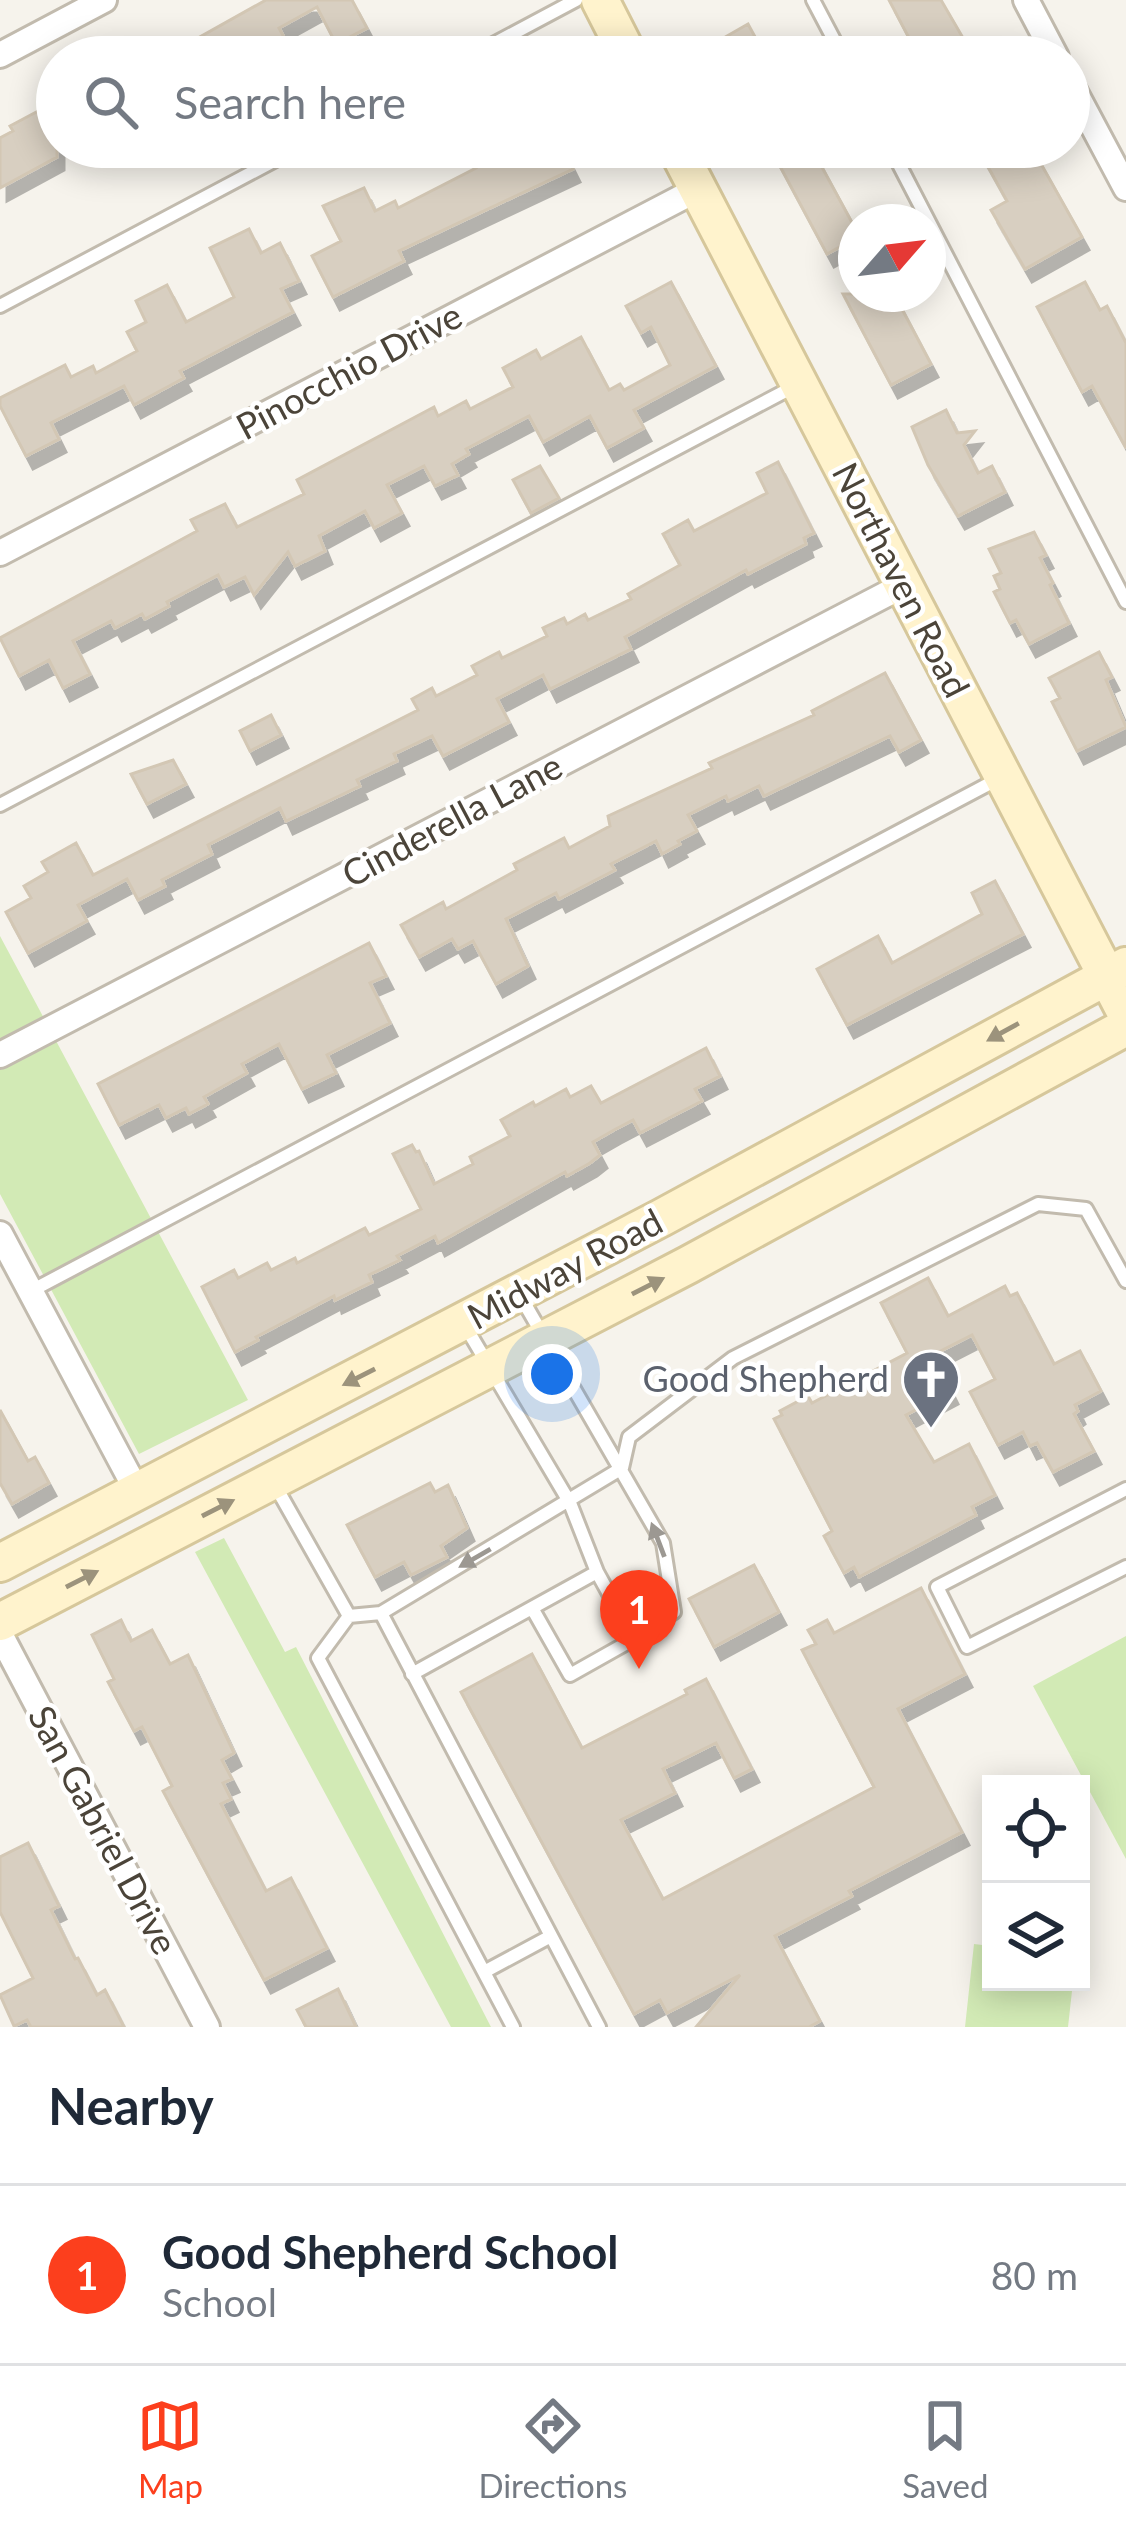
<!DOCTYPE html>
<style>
body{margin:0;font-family:Lato,sans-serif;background:#f2f2f3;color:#1f2937}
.controls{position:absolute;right:36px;bottom:36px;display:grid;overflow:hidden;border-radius:0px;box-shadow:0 6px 30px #0003}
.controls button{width:108px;height:108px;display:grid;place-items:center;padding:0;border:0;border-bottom:3px solid #e0e1e3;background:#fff;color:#1f2937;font:60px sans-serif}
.compass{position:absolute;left:838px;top:204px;width:108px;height:108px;border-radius:50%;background:#fff;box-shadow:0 6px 30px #0003;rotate:62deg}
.you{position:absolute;left:552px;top:1374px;width:42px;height:42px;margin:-30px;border:9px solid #fff;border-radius:50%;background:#1a73e8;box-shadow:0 0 0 18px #1a73e833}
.badge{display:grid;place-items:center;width:78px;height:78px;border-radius:50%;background:#fc3f1d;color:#fff;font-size:39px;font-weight:700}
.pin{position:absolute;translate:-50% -99px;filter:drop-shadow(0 3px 6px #0008)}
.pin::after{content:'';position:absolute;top:63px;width:42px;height:36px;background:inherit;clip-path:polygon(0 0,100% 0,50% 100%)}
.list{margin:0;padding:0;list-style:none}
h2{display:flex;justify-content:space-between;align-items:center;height:156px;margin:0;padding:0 48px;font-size:51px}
h2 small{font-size:39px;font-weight:400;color:#747a83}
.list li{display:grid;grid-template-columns:78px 1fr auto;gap:36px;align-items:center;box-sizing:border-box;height:180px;padding:0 48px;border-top:3px solid #e0e1e3}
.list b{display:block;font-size:45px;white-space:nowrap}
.list p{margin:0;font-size:39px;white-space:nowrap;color:#747a83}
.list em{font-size:39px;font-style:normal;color:#747a83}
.icon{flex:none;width:66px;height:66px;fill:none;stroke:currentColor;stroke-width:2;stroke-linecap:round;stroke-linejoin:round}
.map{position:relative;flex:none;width:1126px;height:2027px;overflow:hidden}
.search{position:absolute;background:#fff;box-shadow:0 6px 30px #0003;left:36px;right:36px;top:36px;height:132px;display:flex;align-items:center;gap:30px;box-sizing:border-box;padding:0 42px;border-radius:66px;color:#747a83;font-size:45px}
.sheet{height:336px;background:#fff}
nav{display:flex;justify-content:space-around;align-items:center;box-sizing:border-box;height:168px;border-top:3px solid #e0e1e3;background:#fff;font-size:33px;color:#747a83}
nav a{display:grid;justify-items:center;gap:6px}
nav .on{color:#fc3f1d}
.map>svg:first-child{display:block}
.green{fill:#d2eab5}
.building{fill:#d8cfc1;stroke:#d3c7b4;stroke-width:3;filter:url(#shadow)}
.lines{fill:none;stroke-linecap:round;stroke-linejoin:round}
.lane-casing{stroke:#c2bbae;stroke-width:18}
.street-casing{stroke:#c2bbae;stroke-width:30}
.secondary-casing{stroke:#d6c79b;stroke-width:42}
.lane{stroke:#fff;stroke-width:12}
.street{stroke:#fff;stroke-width:24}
.secondary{stroke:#fff3cd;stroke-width:36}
.oneway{fill:#9c937c}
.oneway2{fill:#9c9892}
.labels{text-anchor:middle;stroke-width:9;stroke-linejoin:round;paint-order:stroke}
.street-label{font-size:36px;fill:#4b4439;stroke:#fff}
.worship-label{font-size:36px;fill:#5b616d;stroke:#fff;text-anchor:end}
</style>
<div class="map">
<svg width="1126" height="2027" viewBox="0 0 1126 2027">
<defs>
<filter id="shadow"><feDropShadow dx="7" dy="13" stdDeviation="0" flood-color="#0004"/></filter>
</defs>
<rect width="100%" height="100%" fill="#f6f3ec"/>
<path class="green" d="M0,936l248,464 -109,54 -139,-260z
M224,1538l61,114 11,-5 195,380h-40l-256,-475z
M1126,1636v223l-93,-173z
M974,1944l17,2v36h82l-5,45h-103z"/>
<path class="building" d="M266,0h86l15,28 -31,16 -19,-37 -38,21 7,13 -19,10 -4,-9 -27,15h-72z
M889,0h52l33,57h-55z
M748,24l18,33h-37l-9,-17z
M57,101v56l-57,31v-50l13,-7 -3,-5z
M466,147h96l11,22 -174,82 5,10 -71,36 -21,-41 29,-15 -18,-35 41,-18 11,23 20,-10 3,7 78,-40z
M788,147h23l45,83v8l-29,16 -53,-99z
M977,147h42l7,13 10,-5 46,82 -57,32 -34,-59 16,-9z
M249,229l12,24 19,-10 19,38 -18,8 12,23 -113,59 4,7 -50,27 -10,-19 -73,37 8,16 -33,17 -26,-50v-8l65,-33 6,12 22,-11 3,7 41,-22 -10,-19 19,-10 -10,-21 31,-16 19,37 48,-25 -24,-49z
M671,282l45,84 -82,44 10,18 -37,20 -17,-32 -47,26 -14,-26 -63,33 3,5 -17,10 6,11 -23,11 -11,-20 -37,19 15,28 -28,15 -9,-17 -46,25 6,15 -30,15 -7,-14 -34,43 -9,-18 -21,10 -6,-12 -51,27 2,4 -24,13 -3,-5 -27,14 -4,-7 -38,20 17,33 -27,14 -14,-28 -30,16 -19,-38 197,-107 -6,-11 34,-16 12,23 67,-33 -7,-14 137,-73 4,9 28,-15 4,8 43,-22 -10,-19 33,-18 5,9 40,-22 28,53 11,-6 4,6 46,-25 -19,-38 -10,6 -15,-27z
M1085,282l15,28 7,-4 19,37v105l-34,-62 -10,6 -45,-85z
M843,294h51l37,70 -40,21z
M946,410l11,23 18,-2 -11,14 14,28 14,-7 13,26 -47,24 -30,-51 -16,-38z
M778,462l36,71 -10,5 2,6 -58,30 -2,-4 -121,67 6,12 -81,40 -7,-14 -46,24 12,23 -66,34 -11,-20 -38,18 3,7 -40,19 3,6 -23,11 -51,24 -6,-13 -72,37 4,9 -50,26 3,6 -27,14 -11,-21 -49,26 9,16 -59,32 -22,-41 25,-14 -7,-12 24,-14 -6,-10 34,-19 17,32 325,-165 -6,-11 20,-11 4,8 41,-21 -5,-9 27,-14 3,6 45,-22 -4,-8 21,-10 3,6 18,-10 3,6 43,-21 -3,-5 52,-29 -17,-31 25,-14 6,11 73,-38 -10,-20z
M540,466l19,32 -28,15 -18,-33z
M1034,532l12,23 -6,3 13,25 -3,2 19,38 -40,21 -13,-24 -6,3 -16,-31 6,-3 -6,-13 7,-3 -12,-24z
M1099,652l13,25 -6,3 20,47 -49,24 -25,-49 8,-4 -11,-20z
M885,673l36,67 -22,12 -9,-16 -126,60 -5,-10 -31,15 -2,-5 -38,19 9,16 -19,10 2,3 -18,10 -6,-13 -45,23 4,6 -56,29 -3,-6 -50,26 22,47 -32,18 -23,-43 -15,8 -6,-10 -33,18 -18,-32 42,-23 3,7 71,-39 -3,-6 50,-26 5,10 41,-22 -2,-10 104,-48 -3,-5 105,-48 -2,-4z
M271,715l10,20 -31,16 -10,-20z
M173,760l13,24 -39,20 -16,-30z
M995,881l28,53 -176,91 -30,-56 61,-33 14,27 90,-49 -10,-21z
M369,943l17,33 -16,7 20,40 -63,32 9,18 -34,16 -23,-45 -37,20 5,9 -43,24 4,7 -19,10 -3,-6 -20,10 -7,-13 -40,20 -21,-41z
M706,1048l14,28 -25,13 7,12 -62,32 -7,-13 -19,10 -21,12 7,13 -10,8 -23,13 -2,-4 -127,71 -3,-7 -38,20 3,4 -31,15 3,7 -37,18 -1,-4 -78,41 2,3 -23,12 -33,-65 32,-17 4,8 29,-15 4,7 24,-12 2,5 68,-35 4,7 52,-26 -28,-55 19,-9 4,7 3,-1 15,33 39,-20 -3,-7 40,-21 -9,-16 32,-18 2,4 31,-17 4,8 21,-11 10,17z
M928,1278l20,38 57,-30 5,10 7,-3 37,71 26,-13 21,40 -26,14 3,6 -4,3 20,37 -41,21 -16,-29 -7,3 -7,-14 -25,13 -28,-53 25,-13 -23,-44 -39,20 18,36 -45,24 28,47 35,-18 26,51 -23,12 4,8 -117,62 -5,-10 -10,6 -20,-37 8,-5 -58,-112 8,-4 -2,-4 28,-15 4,7 95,-50 -26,-50z
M0,1410l28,51 7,-4 14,26 -37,21 -12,-21z
M430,1483l5,9 13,-7 19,43 -26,18 6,11 -36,18 -7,-13 -29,15 -28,-52z
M754,1565l25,47 -65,35 -25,-48z
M921,1588l44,86 -67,35 64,123 -113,59 3,5 -77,40 45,85 -11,6h-113l44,-52 -73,38 -7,-13 -26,14 -173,-322 71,-38 50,94 105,-54 -2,-4 21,-11 46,90 -18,9 -18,-35 -53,26 12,24 -54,27 42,79 211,-112 -72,-137 14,-6 -8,-14 19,-10 7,13z
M121,1620l10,21 21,-11 18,34 18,-9 46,98 -12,7 10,19 -9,4 8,16 -10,5 45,87 25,-13 36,70 -63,32 -101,-189 9,-5 -30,-59 -8,4 -26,-49 6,-3 -22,-44z
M28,1843l31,63 -8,4 24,49 3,-1 19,37 8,-5 19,37h-93l-4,-7 -13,6 -14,-31 33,-17 -33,-66v-55z
M338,1989l18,38h-50l-9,-17z"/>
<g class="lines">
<defs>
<path id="lane" d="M813,0l30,57
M469,57l107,-57
M890,147l236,455
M0,306l300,-159
M0,805l795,-419
M31,1291l969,-513
M464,1324l106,179 27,69
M276,1487l73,129
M1126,1489l-189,98 30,60 159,-80
M532,1608l38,67 64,-36
M381,1613l241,-145 7,-31 104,-79 305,-154 48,5 40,72
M412,1674l185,-102 37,67 40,-27 -11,-69 -141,-244
M484,1972l67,-36
M513,2027l-195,-369 31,-42 32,-3 218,414"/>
<path id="street" d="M1026,0l30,57
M0,55l104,-55
M1069,81l57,107
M0,553l698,-364
M0,1055l904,-470
M0,1234l137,257
M0,1634l207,393"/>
<path id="secondary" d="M600,0l29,57
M676,147l450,866
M0,1563l661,-345 465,-252
M0,1622l688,-357 438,-238"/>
</defs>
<use href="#lane" class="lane-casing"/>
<use href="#street" class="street-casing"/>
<use href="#secondary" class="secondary-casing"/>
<use href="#lane" class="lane"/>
<use href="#street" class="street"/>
<use href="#secondary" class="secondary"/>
</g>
<defs><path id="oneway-solid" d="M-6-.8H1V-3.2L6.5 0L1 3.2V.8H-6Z" transform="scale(3)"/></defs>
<g class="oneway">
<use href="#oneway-solid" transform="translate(1003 1032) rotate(151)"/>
<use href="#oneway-solid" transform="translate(648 1286) rotate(-27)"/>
<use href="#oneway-solid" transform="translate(359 1377) rotate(153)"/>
<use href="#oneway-solid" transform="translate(218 1508) rotate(-27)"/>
<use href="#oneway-solid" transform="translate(82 1579) rotate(-27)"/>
</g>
<g class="oneway2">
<use href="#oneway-solid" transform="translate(658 1540) rotate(-111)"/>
<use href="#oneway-solid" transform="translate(475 1558) rotate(150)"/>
</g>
<defs>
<symbol id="church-pin" viewBox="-11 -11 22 30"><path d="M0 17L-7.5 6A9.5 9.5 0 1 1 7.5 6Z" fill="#6b7280" stroke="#fff"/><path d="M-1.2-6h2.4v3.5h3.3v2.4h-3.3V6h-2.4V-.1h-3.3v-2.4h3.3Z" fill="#fff"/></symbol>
</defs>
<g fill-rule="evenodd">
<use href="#church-pin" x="898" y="1346" width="66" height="90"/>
</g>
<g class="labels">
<g class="street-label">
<text transform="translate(349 371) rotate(-28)" y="13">Pinocchio Drive</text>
<text transform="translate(901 580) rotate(63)" y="13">Northaven Road</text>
<text transform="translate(452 820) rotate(-28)" y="13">Cinderella Lane</text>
<text transform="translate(565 1269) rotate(-28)" y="13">Midway Road</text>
<text transform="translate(103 1830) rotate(62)" y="13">San Gabriel Drive</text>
</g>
<g class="worship-label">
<text x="889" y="1392">Good Shepherd</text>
</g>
</g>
</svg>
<div class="controls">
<button><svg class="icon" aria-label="locate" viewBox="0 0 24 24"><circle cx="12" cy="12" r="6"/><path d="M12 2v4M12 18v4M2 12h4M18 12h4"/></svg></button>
<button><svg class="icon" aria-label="layers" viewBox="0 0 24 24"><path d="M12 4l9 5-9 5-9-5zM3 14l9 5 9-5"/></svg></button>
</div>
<svg class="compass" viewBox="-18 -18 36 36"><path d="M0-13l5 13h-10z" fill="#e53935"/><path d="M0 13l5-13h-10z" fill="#747a83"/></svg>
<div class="you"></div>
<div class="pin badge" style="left:639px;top:1669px">1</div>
<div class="search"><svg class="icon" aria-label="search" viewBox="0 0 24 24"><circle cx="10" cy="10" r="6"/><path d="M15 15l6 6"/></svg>Search here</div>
</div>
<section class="sheet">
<h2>Nearby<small></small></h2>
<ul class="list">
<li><span class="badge">1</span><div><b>Good Shepherd School</b><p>School</p></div><em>80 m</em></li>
</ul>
</section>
<nav>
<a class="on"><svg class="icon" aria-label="map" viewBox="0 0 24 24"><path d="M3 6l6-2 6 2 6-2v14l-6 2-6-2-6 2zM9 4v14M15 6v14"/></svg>Map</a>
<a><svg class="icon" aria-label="directions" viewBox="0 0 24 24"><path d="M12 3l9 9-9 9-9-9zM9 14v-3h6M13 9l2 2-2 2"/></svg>Directions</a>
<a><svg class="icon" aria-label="saved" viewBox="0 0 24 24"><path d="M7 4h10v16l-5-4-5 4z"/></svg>Saved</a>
</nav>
